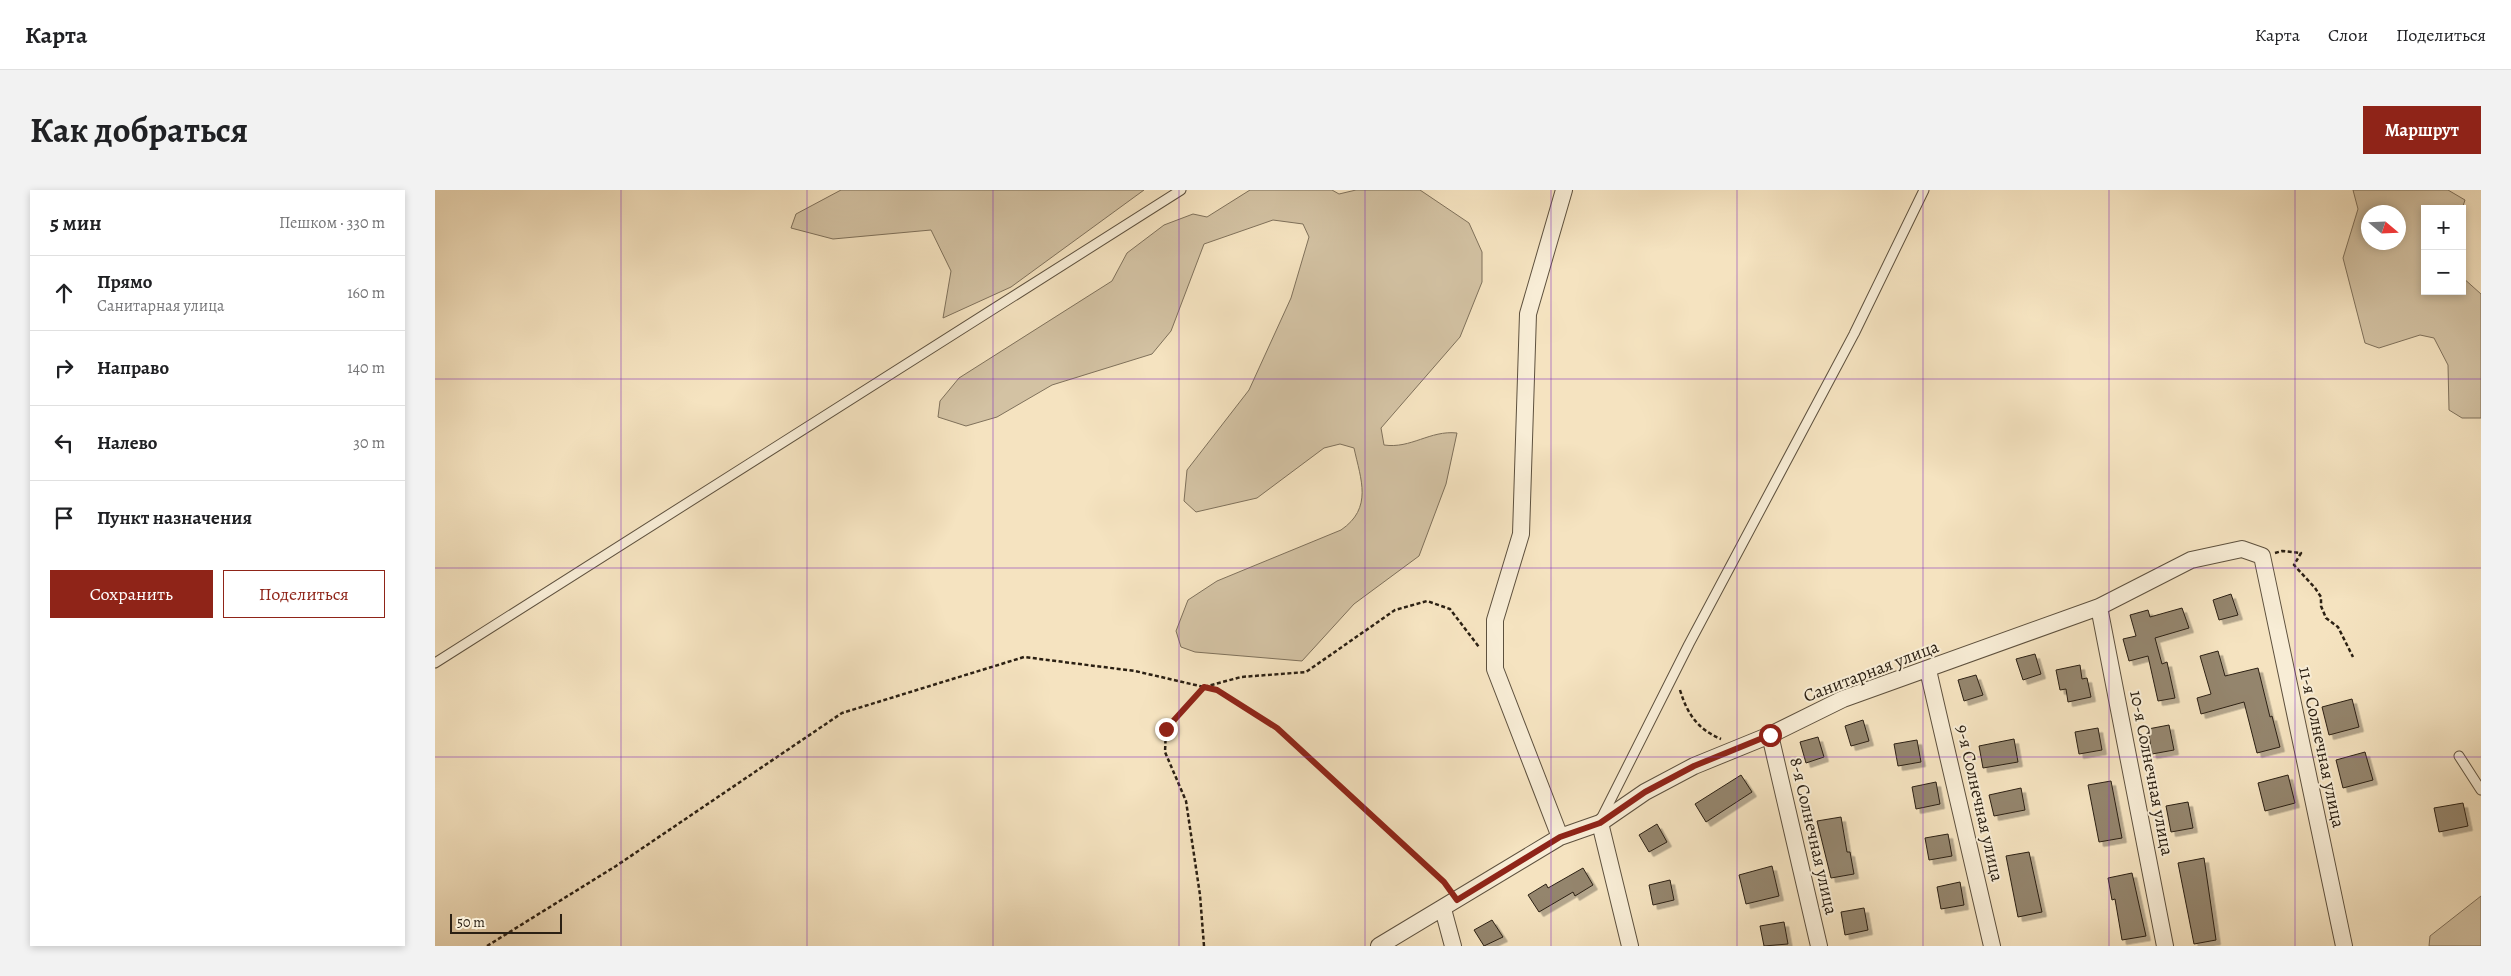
<!DOCTYPE html>
<html lang="ru">
<meta charset="utf-8">
<style>
body{margin:0;font-family:Alegreya,serif;background:#f2f2f2;color:#202124}
.controls{position:absolute;right:15px;top:15px;display:grid;overflow:hidden;border-radius:0px;box-shadow:0 2px 8px #0003}
.controls button{width:45px;height:45px;display:grid;place-items:center;padding:0;border:0;border-bottom:1px solid #e0e0e0;background:#fff;color:#202124;font:25px sans-serif}
.compass{position:absolute;left:1926px;top:15px;width:45px;height:45px;border-radius:50%;background:#fff;box-shadow:0 2px 8px #0003;rotate:109deg}
.scale{position:absolute;left:15px;bottom:12px;width:112px;box-sizing:border-box;padding-left:5px;border:2px solid #2b2013;border-top:0;font-size:14px;line-height:18px;white-space:nowrap;color:#2b2013;-webkit-text-stroke:4px #f8edd6;paint-order:stroke}
.stop{position:absolute;width:15px;height:15px;margin:-11px;border:4px solid #8f2418;border-radius:50%;background:#fff}
.stop.end{background:#8f2418;border-color:#fff;box-shadow:0 1px 5px #0008}
.list{margin:0;padding:0;list-style:none}
h2{display:flex;justify-content:space-between;align-items:center;height:65px;margin:0;padding:0 20px;font-size:21px}
h2 small{font-size:16px;font-weight:400;color:#757577}
.list li{display:grid;grid-template-columns:32px 1fr auto;gap:15px;align-items:center;box-sizing:border-box;height:75px;padding:0 20px;border-top:1px solid #e0e0e0}
.list b{display:block;font-size:19px;white-space:nowrap}
.list p{margin:0;font-size:16px;white-space:nowrap;color:#757577}
.list em{font-size:16px;font-style:normal;color:#757577}
.actions{display:flex;gap:10px;padding:15px 20px}
.actions a{flex:1;padding:11px 0;border:1px solid #8f2418;border-radius:0px;text-align:center;font-size:18px;color:#8f2418}
.actions .main{background:#8f2418;color:#fff}
.icon{flex:none;width:28px;height:28px;fill:none;stroke:currentColor;stroke-width:2;stroke-linecap:round;stroke-linejoin:round}
.map{position:relative;flex:none;width:2046px;height:756px;overflow:hidden;border-radius:0px}
header{display:flex;align-items:center;gap:30px;box-sizing:border-box;height:70px;padding:0 25px;background:#fff;border-bottom:1px solid #e0e0e0}
header strong{font-size:24px}
nav{display:flex;gap:28px;margin-inline-start:auto;font-size:18px}
.intro{display:flex;align-items:center;justify-content:space-between;box-sizing:border-box;height:120px;padding:0 30px}
h1{margin:0;font-size:35px}
.button{padding:12px 22px;border-radius:0px;background:#8f2418;color:#fff;font-size:18px;font-weight:700}
main{display:flex;gap:30px;padding:0 30px}
aside{flex:1;background:#fff;border-radius:0px;box-shadow:0 2px 8px #0003}
.map>svg:first-child{display:block}
.green{fill:#d3c2a3;stroke:#7f715b;fill-rule:evenodd}
.building{fill:#94856d;stroke:#2b2013;filter:url(#shadow)}
.lines{fill:none;stroke-linecap:round;stroke-linejoin:round}
.lane-casing{stroke:#5e513e;stroke-width:11}
.street-casing{stroke:#5e513e;stroke-width:18}
.path{stroke:#2b2013;stroke-width:2.5;stroke-dasharray:4 2.5;stroke-linecap:butt}
.lane{stroke:#f8edd6;stroke-width:9}
.street{stroke:#f8edd6;stroke-width:16}
.route{stroke:#8f2418;stroke-width:6}
.grid{fill:none;stroke:#7b2cbf;stroke-width:1;stroke-opacity:0.55}
.labels{text-anchor:middle;stroke-width:4;stroke-linejoin:round;paint-order:stroke}
.street-label{font-size:18px;fill:#2b2013;stroke:#f8edd6}
</style>
<header>
<strong>Карта</strong>
<nav><a>Карта</a><a>Слои</a><a>Поделиться</a></nav>
</header>
<div class="intro"><h1>Как добраться</h1><a class="button">Маршрут</a></div>
<main>
<aside>
<h2>5 мин<small>Пешком · 330 m</small></h2>
<ul class="list">
<li><svg class="icon" aria-label="ahead" viewBox="0 0 24 24"><path d="M12 20V5M6 11l6-6 6 6"/></svg><div><b>Прямо</b><p>Санитарная улица</p></div><em>160 m</em></li>
<li><svg class="icon" aria-label="right" viewBox="0 0 24 24"><path d="M7 20v-9h11M14 6l5 5-5 5"/></svg><div><b>Направо</b></div><em>140 m</em></li>
<li><svg class="icon" aria-label="left" viewBox="0 0 24 24"><path d="M17 20v-9H6M10 6l-5 5 5 5"/></svg><div><b>Налево</b></div><em>30 m</em></li>
<li><svg class="icon" aria-label="arrive" viewBox="0 0 24 24"><path d="M6 21V4h12l-3 4 3 4H6"/></svg><div><b>Пункт назначения</b></div></li>
</ul>
<div class="actions"><a class="main">Сохранить</a><a>Поделиться</a></div>
</aside>
<div class="map">
<svg width="2046" height="756" viewBox="0 0 2046 756">
<defs>
<filter id="shadow"><feDropShadow dx="4.5" dy="4.5" stdDeviation="0" flood-color="#0004"/></filter>
</defs>
<rect width="100%" height="100%" fill="#f5e3c0"/>
<filter id="stains"><feTurbulence type="fractalNoise" baseFrequency=".004" numOctaves="4"/><feColorMatrix values="0 0 0 0 .2 0 0 0 0 .09 0 0 0 0 .02 0 0 0 .5 -.17"/></filter>
<radialGradient id="worn" r=".72"><stop offset=".6" stop-color="#630" stop-opacity="0"/><stop offset="1" stop-color="#630" stop-opacity=".3"/></radialGradient>
<path class="green" d="M406,0h303l-133,97 -68,31 8,-47 -20,-41 -98,9 -42,-11 5,-14z
M815,0h82l7,4 17,-4h64l49,33 13,29v30l-22,55 -79,91 3,17c27,4 46,-15 73,-12l-11,51 -27,72 -65,48 -52,57 -107,-9 -14,-5 -5,-16 12,-31 29,-19 124,-51c32,-22 20,-50 13,-82l-14,-4 -16,4 -67,50 -61,14 -12,-11 3,-31 62,-80 42,-92 18,-61 -6,-13 -30,-4 -69,24 -33,87 -19,23 -100,31 -55,32 -31,9 -28,-9 2,-16 19,-23 153,-97 15,-28 37,-28 29,-11 14,3z
M1918,0h95l17,10 -3,9h-37v82h37v-14l19,17v124h-19l-13,-8 -1,-45 -14,-27 -14,-3 -41,13 -14,-5 -22,-85 15,-49zM1964,22v30h-30v-30z
M2046,706v50h-52l1,-10z"/>
<path class="building" d="M1796,404l7,21 -19,5 -6,-20z
M1747,418l7,20 -34,10 7,26 5,-2 8,36 -17,3 -10,-45 -19,5 -6,-22 13,-3 -6,-21 18,-5 2,7z
M1783,461l7,25 33,-8 12,49 2,-1 8,31 -23,6 -13,-51 -43,12 -4,-16 14,-4 -11,-38z
M1600,464l6,20 -18,6 -7,-21z
M1645,475l2,14 5,-1 4,19 -23,5 -2,-13 -6,1 -4,-20z
M1541,485l7,20 -19,6 -6,-21z
M1917,509l7,28 -30,8 -7,-28z
M1428,530l6,21 -18,5 -6,-20z
M1734,535l5,25 -22,4 -4,-25z
M1663,538l4,22 -23,4 -4,-22z
M1383,547l6,20 -18,6 -6,-21z
M1579,549l4,23 -35,6 -4,-22z
M1482,550l4,22 -23,4 -4,-22z
M1930,562l8,28 -30,8 -7,-28z
M1306,585l11,17 -46,30 -11,-18z
M1853,585l7,28 -30,8 -7,-28z
M1676,591l11,57 -23,4 -11,-57z
M1501,592l4,22 -24,5 -4,-22z
M1586,598l4,22 -31,6 -5,-21z
M1753,612l5,26 -22,4 -5,-26z
M2028,613l5,23 -29,6 -5,-24z
M1406,627l6,35h3l4,22 -23,4 -14,-57z
M1222,634l10,18 -18,10 -10,-17z
M1513,644l4,22 -23,4 -4,-22z
M1594,662l13,60 -24,5 -12,-61z
M1769,668l12,82 -22,4 -16,-81z
M1337,676l7,30 -33,8 -7,-29z
M1148,678l10,17 -18,11 -2,-4 -34,20 -11,-17 18,-11 2,4z
M1697,683l14,63 -24,4 -7,-41 -3,1 -4,-22z
M1235,690l4,20 -21,5 -4,-20z
M1525,692l4,23 -23,4 -4,-22z
M1429,718l4,22 -23,5 -4,-23z
M1057,730l11,17 -19,9 -10,-16z
M1349,732l4,22 -24,2 -4,-20z"/>
<g class="lines">
<defs>
<path id="lane" d="M0,473l746,-473
M2024,566l22,34
M1166,629l88,-175 165,-310 70,-144"/>
<path id="street" d="M1664,417l66,339
M1493,480l64,276
M1335,545l49,211
M1165,633l30,123
M1125,647l-65,-168v-49l26,-86 7,-220 36,-124
M1008,719l10,37
M944,756l181,-109 40,-14 45,-31 49,-26 76,-31 73,-36 256,-92 92,-47 51,-11 20,7 82,390"/>
</defs>
<use href="#lane" class="lane-casing"/>
<use href="#street" class="street-casing"/>
<path class="path" d="M1840,363l7,-2 19,2 -7,12 21,23 6,9v9l5,12 12,9 15,30
M1245,500c7,23 17,39 41,49
M52,756l129,-80 226,-153 182,-56 111,14 82,19 60,38 171,159
M769,756l-4,-51 -14,-94 -21,-49 1,-23 38,-42 37,-10 65,-5 89,-62 32,-9 23,8 29,38"/>
<use href="#lane" class="lane"/>
<use href="#street" class="street"/>
</g>
<g class="lines">
<path class="route" d="M731,539l38,-42 13,3 60,38 167,154 13,18 103,-63 40,-14 45,-31 49,-26 76,-31"/>
</g>
<path class="grid" d="M186,0v756M372,0v756M558,0v756M744,0v756M930,0v756M1116,0v756M1302,0v756M1488,0v756M1674,0v756M1860,0v756M0,189h2046M0,378h2046M0,567h2046"/>
<g class="labels">
<g class="street-label">
<text transform="translate(1436 481) rotate(-21)" y="6">Санитарная улица</text>
<text transform="translate(1887 557) rotate(78)" y="6">11-я Солнечная улица</text>
<text transform="translate(1717 583) rotate(79)" y="6">10-я Солнечная улица</text>
<text transform="translate(1545 613) rotate(77)" y="6">9-я Солнечная улица</text>
<text transform="translate(1379 646) rotate(77)" y="6">8-я Солнечная улица</text>
</g>
</g>
<rect width="100%" height="100%" filter="url(#stains)"/>
<rect width="100%" height="100%" fill="url(#worn)"/>
</svg>
<div class="controls">
<button>+</button>
<button>−</button>
</div>
<svg class="compass" viewBox="-18 -18 36 36"><path d="M0-13l5 13h-10z" fill="#e53935"/><path d="M0 13l5-13h-10z" fill="#757577"/></svg>
<div class="scale">50 m</div>
<div class="stop" style="left:1335px;top:545px"></div>
<div class="stop end" style="left:731px;top:539px"></div>
</div>
</main>
